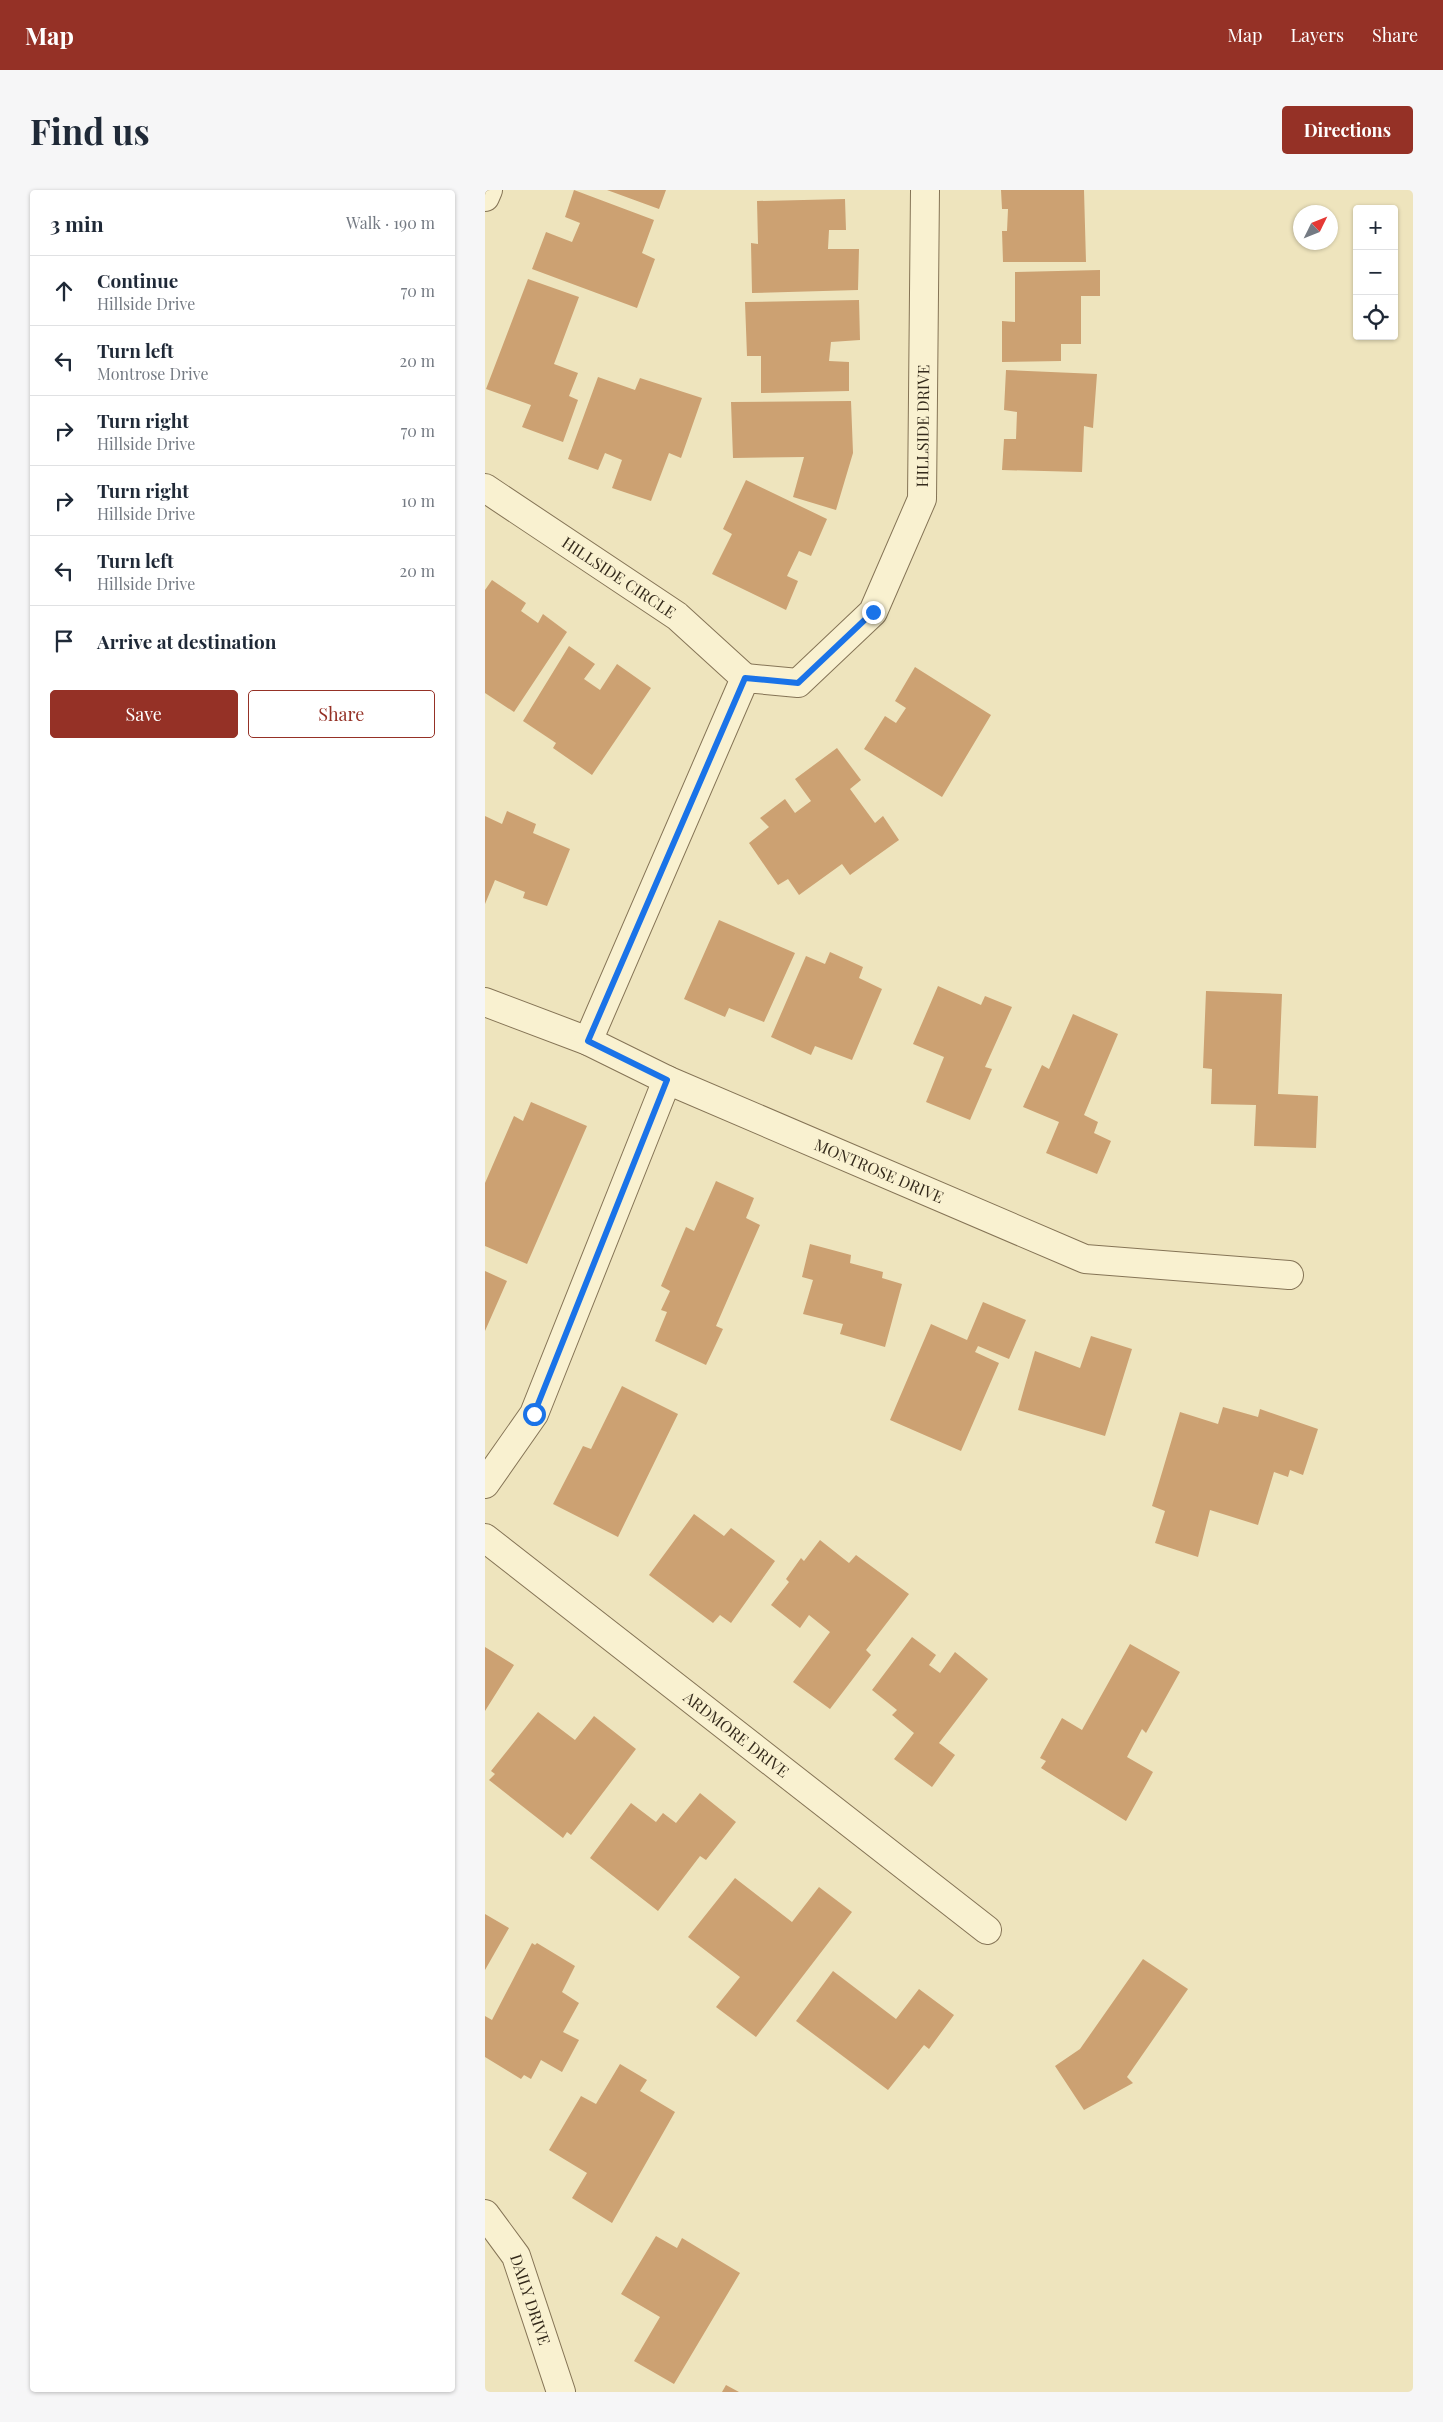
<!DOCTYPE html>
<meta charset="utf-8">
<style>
body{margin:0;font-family:"Playfair Display",serif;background:#f6f6f7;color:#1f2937}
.controls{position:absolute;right:15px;top:15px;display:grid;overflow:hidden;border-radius:5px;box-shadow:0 1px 4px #0004}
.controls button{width:45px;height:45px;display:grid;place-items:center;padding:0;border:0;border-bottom:1px solid #e0e1e3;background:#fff;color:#1f2937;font:25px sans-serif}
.compass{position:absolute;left:808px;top:15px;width:45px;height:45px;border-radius:50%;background:#fff;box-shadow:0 1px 4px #0004;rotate:47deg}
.stop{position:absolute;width:15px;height:15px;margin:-11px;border:4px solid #1a73e8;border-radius:50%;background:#fff}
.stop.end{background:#1a73e8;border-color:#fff;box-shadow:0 1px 5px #0008}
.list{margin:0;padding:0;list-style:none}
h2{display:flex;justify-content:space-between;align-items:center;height:65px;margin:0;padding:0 20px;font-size:21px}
h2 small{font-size:16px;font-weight:400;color:#747a83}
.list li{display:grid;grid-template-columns:32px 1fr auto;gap:15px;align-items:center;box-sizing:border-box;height:70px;padding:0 20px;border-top:1px solid #e0e1e3}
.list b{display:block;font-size:19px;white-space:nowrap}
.list p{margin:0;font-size:16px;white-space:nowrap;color:#747a83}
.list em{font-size:16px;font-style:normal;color:#747a83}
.actions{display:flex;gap:10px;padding:15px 20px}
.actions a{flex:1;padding:11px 0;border:1px solid #953126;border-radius:5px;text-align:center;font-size:18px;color:#953126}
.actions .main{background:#953126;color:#fff}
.icon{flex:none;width:28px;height:28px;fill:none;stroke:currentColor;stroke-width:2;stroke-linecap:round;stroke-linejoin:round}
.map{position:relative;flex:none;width:928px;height:2202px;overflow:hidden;border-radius:5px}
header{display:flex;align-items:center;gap:30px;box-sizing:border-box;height:70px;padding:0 25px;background:#953126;color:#fff}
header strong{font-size:24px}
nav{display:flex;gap:28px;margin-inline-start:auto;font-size:18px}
.intro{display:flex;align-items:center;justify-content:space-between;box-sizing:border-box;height:120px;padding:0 30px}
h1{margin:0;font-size:35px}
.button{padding:12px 22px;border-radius:5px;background:#953126;color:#fff;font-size:18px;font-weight:700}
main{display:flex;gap:30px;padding:0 30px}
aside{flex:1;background:#fff;border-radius:5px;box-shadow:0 1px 4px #0004}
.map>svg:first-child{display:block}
.building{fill:#cca172}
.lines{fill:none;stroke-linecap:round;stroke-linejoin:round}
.street-casing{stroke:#857456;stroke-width:30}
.street{stroke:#f9f1d0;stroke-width:28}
.route{stroke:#1a73e8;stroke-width:6}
.labels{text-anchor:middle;stroke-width:4;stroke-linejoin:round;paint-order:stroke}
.street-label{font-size:16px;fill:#342a1b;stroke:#f5eecc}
</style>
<header>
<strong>Map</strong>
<nav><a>Map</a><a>Layers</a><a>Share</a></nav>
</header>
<div class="intro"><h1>Find us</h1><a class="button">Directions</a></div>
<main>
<aside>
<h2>3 min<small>Walk · 190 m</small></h2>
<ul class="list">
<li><svg class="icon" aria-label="ahead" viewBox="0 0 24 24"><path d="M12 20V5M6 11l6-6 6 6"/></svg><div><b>Continue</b><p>Hillside Drive</p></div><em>70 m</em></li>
<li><svg class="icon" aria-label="left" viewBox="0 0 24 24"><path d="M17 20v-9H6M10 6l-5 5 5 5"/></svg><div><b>Turn left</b><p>Montrose Drive</p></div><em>20 m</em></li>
<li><svg class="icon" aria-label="right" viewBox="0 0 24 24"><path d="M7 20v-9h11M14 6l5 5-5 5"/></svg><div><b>Turn right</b><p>Hillside Drive</p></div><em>70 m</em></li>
<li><svg class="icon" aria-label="right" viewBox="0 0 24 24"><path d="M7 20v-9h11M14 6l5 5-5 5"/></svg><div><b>Turn right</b><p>Hillside Drive</p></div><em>10 m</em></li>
<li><svg class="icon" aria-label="left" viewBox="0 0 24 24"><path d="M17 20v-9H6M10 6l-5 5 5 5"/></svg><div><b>Turn left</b><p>Hillside Drive</p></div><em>20 m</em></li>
<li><svg class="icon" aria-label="arrive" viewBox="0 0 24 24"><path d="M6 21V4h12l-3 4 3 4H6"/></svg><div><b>Arrive at destination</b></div></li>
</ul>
<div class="actions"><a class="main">Save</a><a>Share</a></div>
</aside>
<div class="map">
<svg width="928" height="2202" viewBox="0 0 928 2202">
<rect width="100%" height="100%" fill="#eee4bd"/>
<path class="building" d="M89,0l80,30 -12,33 13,6 -18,49 -105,-39 14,-37 26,10 8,-19 -15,-6z
M122,0h59l-7,19z
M516,0h83l2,72h-83l-1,-31h5l1,-22h-6z
M360,9l1,31h-17l-1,19h31l-1,41 -106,3 -1,-50 7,1 -1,-43z
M615,80v26h-19v48h-20v17l-59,1v-41l13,1v-50z
M43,89l51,18 -25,67 24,9 -9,23 9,4 -15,42 -41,-15 9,-22 -45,-16z
M374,110l1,40 -29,2 -2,19 20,1v29l-88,2v-37h-14l-2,-54z
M521,180l91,4 -4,54 -9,-2 -2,46 -80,-2 2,-31h12l1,-27 -13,-2z
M113,187l37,13 5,-12 62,20 -21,60 -12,-5 -18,48 -39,-13 10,-28 -17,-7 -7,17 -30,-11z
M366,211l2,52 -17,57 -43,-13 11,-40 -71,1 -2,-56z
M261,290l81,39 -16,37 -12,-5 -12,25 11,5 -12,29 -74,-36 20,-40 -9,-5z
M7,390l34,23 -5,8 17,12 5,-9 24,18 -53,80 -29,-19v-103z
M84,456l26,18 -11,15 16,11 17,-26 34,24 -59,87 -39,-27 3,-5 -33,-22z
M430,477l76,48 -49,82 -78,-48 21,-33 11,7 10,-15 -11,-7z
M352,558l24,32 -11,9 25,34 8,-7 16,24 -49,35 -8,-11 -43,31 -11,-16 -10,6 -29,-42 20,-16 -9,-9 25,-19 10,14 16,-12 -16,-22z
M22,621l29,13 -3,9 37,16 -23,57 -24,-8 2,-6 -30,-12 -10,24v-88l17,8z
M234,730l76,33 -31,69 -35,-14 -4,9 -41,-18z
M345,762l33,15 -4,11 23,11 -30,71 -37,-14 -4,9 -40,-18 35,-81 19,8z
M453,796l43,19 4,-9 27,11 -27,60 7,2 -22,51 -44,-18 18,-45 -31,-13z
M721,801l76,3 -4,100 40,2 -2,52 -62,-2 2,-41 -45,-1 1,-35 -9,-1z
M588,824l45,20 -34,81 14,7 -4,11 17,8 -14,33 -51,-21 13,-31 -36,-15 19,-42 7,4z
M46,912l56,24 -60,138 -42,-18v-63l29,-67 9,5z
M231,991l38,17 -8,20 14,7 -44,101 7,3 -17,36 -51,-24 12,-29 -6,-2 9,-19 -9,-5 25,-59 8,4z
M325,1054l41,11 -1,8 33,9 -1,6 20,6 -17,63 -45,-13 3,-10 -40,-10 10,-34 -11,-3z
M0,1081l22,10 -22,50z
M498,1112l43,18 -17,39 -31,-13 -3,6 24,11 -38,88 -71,-31 41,-96 36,16z
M606,1146l41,13 -27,87 -87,-26 17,-59 45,17z
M137,1196l56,28 -60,123 -65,-33 30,-58 8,3z
M738,1217l35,10 2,-8 58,20 -15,46 -13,-5 -2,7 -14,-5 -16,53 -48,-15 -12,47 -43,-14 10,-32 -13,-5 28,-94 38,12z
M209,1324l30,22 7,-8 44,33 -44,62 -11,-8 -7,8 -64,-48z
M335,1350l29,23 7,-8 53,39 -43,56 5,5 -41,54 -37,-27 37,-50 -21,-17 -9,13 -29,-23 18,-23 -3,-3 15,-21 3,3z
M427,1447l24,18 -7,10 11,8 15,-21 33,27 -49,64 16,12 -23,32 -38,-28 20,-26 -22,-18 5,-5 -25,-20z
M645,1454l50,28 -34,61 -4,-4 -15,28 26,15 -27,49 -85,-53 5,-7 -6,-3 22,-40 20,12z
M0,1457l29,18 -29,46z
M53,1522l37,28 19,-24 42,33 -65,86 -4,-3 -4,6 -74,-58 6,-6 -4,-3z
M215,1603l36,29 -30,38 -6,-4 -42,55 -68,-53 41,-55 25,19 7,-9 13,10z
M250,1688l57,44 27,-35 33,25 -96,125 -40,-30 24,-30 -52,-40z
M0,1724l24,14 -24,42z
M47,1753l3,2 2,-2 38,23 -13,26 17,11 -16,29 16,8 -17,32 -21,-12 -10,19 -7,-4 -3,4 -36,-22v-41l7,4z
M658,1769l45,30 -61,88 6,6 -49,27 -29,-44 25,-17z
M348,1781l63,48 23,-30 35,26 -25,34 -5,-4 -36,45 -92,-69z
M135,1874l27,16 -7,11 35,21 -63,111 -40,-25 15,-25 -38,-23 32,-54 15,8z
M171,2046l21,12 5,-10 58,35 -66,111 -40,-23 26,-44 -39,-23z
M241,2195l13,7h-17z"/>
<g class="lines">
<defs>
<g id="street">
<path d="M0,7l3,-7"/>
<path id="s1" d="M0,298l192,128 68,62"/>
<path id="s2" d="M0,812l103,39 79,39 418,179 204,16"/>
<path id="s3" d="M103,851l157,-363 53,5 75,-71 49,-113 3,-309"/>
<path d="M0,1294l49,-70 133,-334"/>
<path id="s4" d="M0,1348l502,392"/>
<path id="s5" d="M0,2024l31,42 45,136"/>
</g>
</defs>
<use href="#street" class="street-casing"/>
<use href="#street" class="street"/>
</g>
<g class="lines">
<path class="route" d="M49,1224l133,-334 -79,-39 157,-363 53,5 75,-71"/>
</g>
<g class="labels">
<g class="street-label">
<text dy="6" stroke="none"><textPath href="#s3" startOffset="748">HILLSIDE DRIVE</textPath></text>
<text dy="6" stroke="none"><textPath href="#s1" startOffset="161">HILLSIDE CIRCLE</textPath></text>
<text dy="6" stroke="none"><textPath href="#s2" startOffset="429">MONTROSE DRIVE</textPath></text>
<text dy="6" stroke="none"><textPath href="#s4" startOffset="319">ARDMORE DRIVE</textPath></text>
<text dy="6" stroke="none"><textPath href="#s5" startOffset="98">DAILY DRIVE</textPath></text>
</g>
</g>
</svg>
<div class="controls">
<button>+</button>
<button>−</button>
<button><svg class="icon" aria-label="locate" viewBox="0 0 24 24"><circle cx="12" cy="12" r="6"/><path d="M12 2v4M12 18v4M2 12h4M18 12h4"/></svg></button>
</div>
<svg class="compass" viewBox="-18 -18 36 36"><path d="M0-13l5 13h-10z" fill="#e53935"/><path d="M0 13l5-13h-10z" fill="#747a83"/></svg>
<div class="stop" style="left:49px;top:1224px"></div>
<div class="stop end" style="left:388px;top:422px"></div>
</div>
</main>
